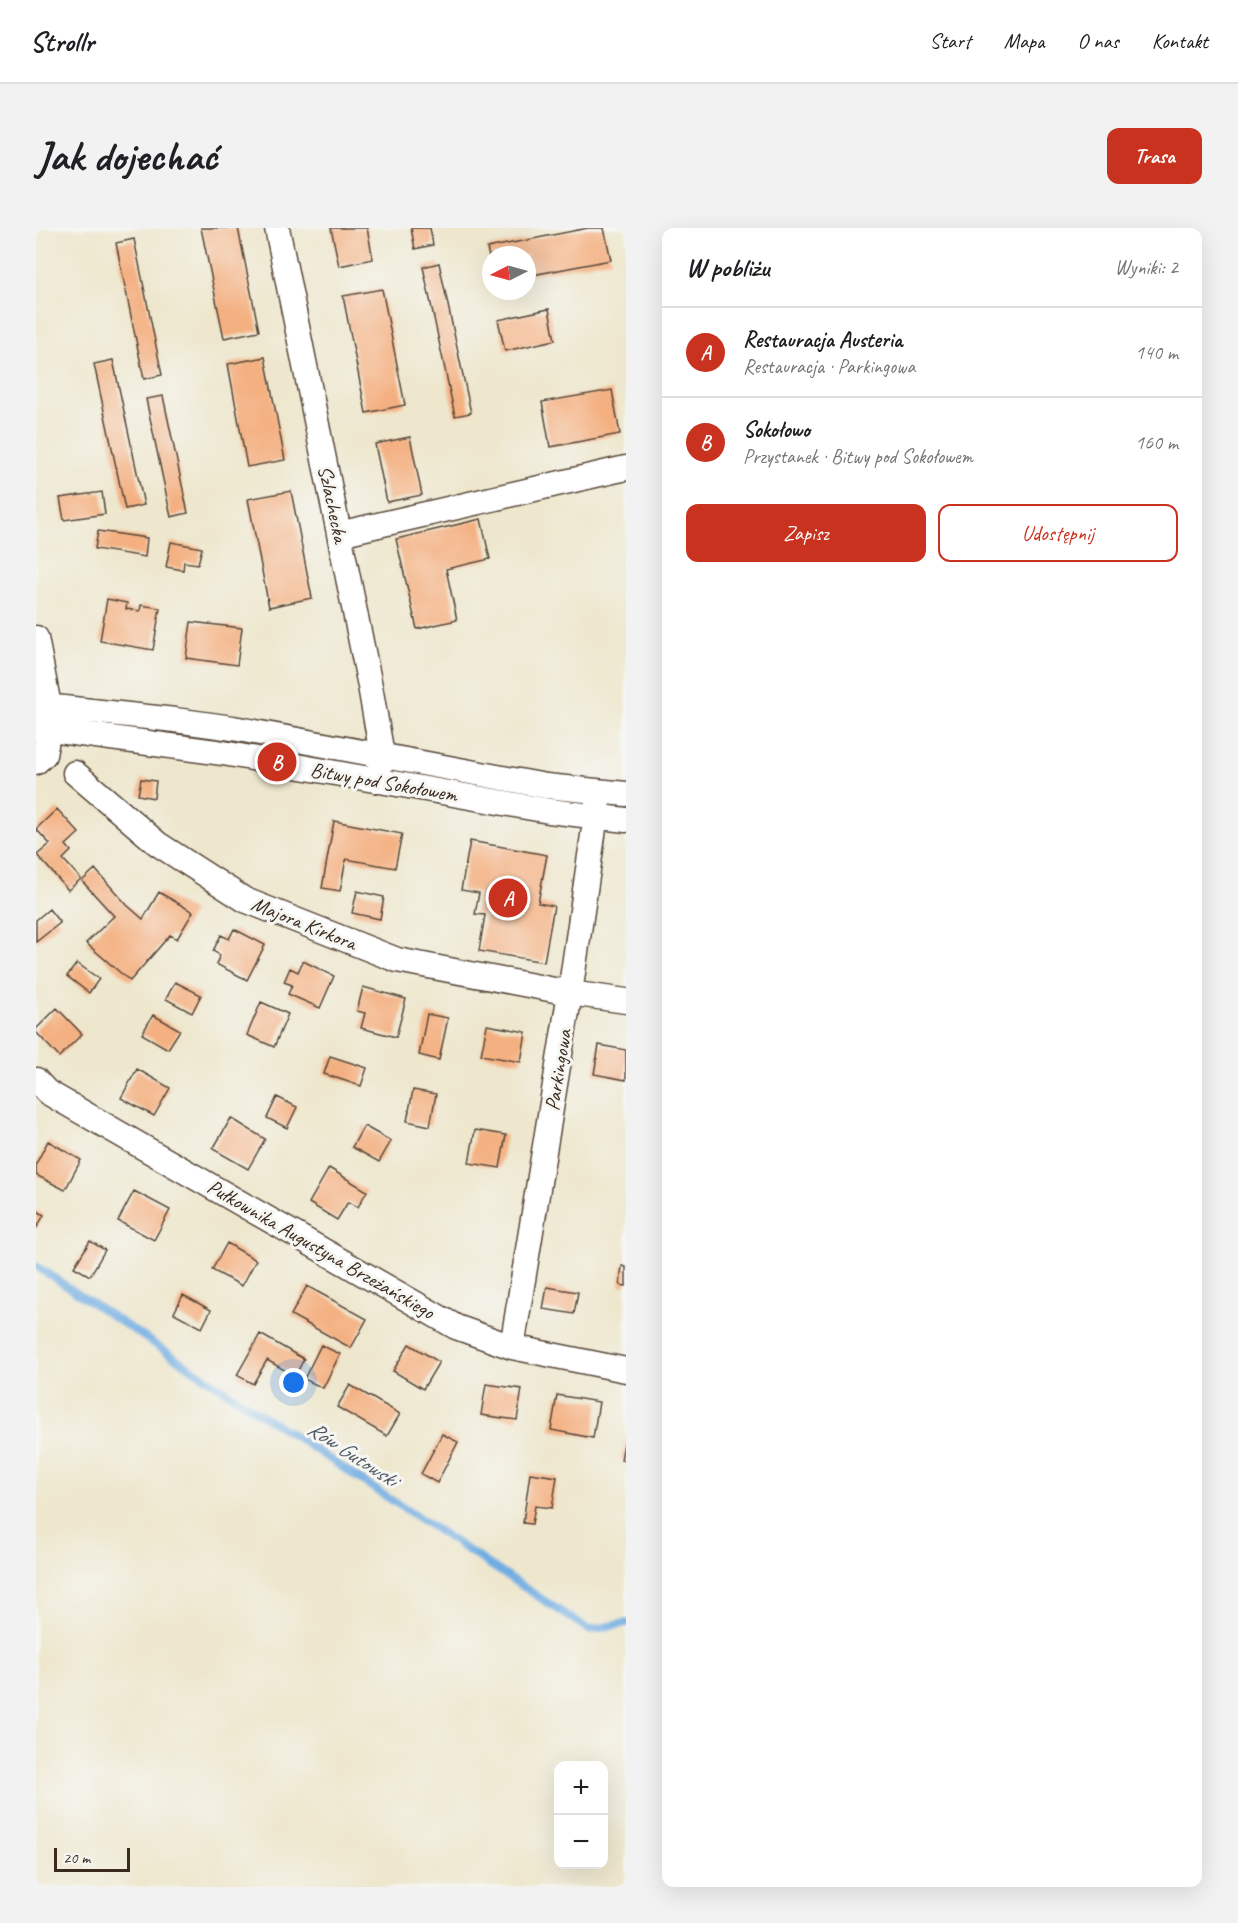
<!DOCTYPE html>
<html lang="pl">
<meta charset="utf-8">
<style>
body{margin:0;font-family:Caveat,sans-serif;background:#f2f2f2;color:#202124}
.controls{position:absolute;right:18px;bottom:18px;display:grid;overflow:hidden;border-radius:12px;box-shadow:0 6px 24px #0002}
.controls button{width:54px;height:54px;display:grid;place-items:center;padding:0;border:0;border-bottom:2px solid #e0e0e0;background:#fff;color:#202124;font:30px sans-serif}
.compass{position:absolute;left:446px;top:18px;width:54px;height:54px;border-radius:50%;background:#fff;box-shadow:0 6px 24px #0002;rotate:264deg}
.scale{position:absolute;left:18px;bottom:15px;width:76px;box-sizing:border-box;padding-left:6px;border:3px solid #3b2a1e;border-top:0;font-size:16px;line-height:21px;white-space:nowrap;color:#3b2a1e;-webkit-text-stroke:4px #f6f6f2;paint-order:stroke}
.you{position:absolute;left:258px;top:1155px;width:21px;height:21px;margin:-15px;border:4px solid #fff;border-radius:50%;background:#1a73e8;box-shadow:0 0 0 9px #1a73e833}
.badge{display:grid;place-items:center;width:39px;height:39px;border-radius:50%;background:#c8321e;color:#fff;font-size:20px;font-weight:700}
.pin{position:absolute;translate:-50% -50%;border:3px solid #fff;box-shadow:0 2px 6px #0006}
.list{margin:0;padding:0;list-style:none}
h2{display:flex;justify-content:space-between;align-items:center;height:78px;margin:0;padding:0 24px;font-size:26px}
h2 small{font-size:20px;font-weight:400;color:#757577}
.list li{display:grid;grid-template-columns:39px 1fr auto;gap:18px;align-items:center;box-sizing:border-box;height:90px;padding:0 24px;border-top:2px solid #e0e0e0}
.list b{display:block;font-size:22px;white-space:nowrap}
.list p{margin:0;font-size:20px;white-space:nowrap;color:#757577}
.list em{font-size:20px;font-style:normal;color:#757577}
.actions{display:flex;gap:12px;padding:18px 24px}
.actions a{flex:1;padding:14px 0;border:2px solid #c8321e;border-radius:12px;text-align:center;font-size:21px;color:#c8321e}
.actions .main{background:#c8321e;color:#fff}
.map{position:relative;flex:none;width:590px;height:1659px;overflow:hidden;border-radius:12px}
header{display:flex;align-items:center;gap:36px;box-sizing:border-box;height:84px;padding:0 30px;background:#fff;border-bottom:2px solid #e0e0e0}
header strong{font-size:28px}
nav{display:flex;gap:33px;margin-inline-start:auto;font-size:21px}
.intro{display:flex;align-items:center;justify-content:space-between;box-sizing:border-box;height:144px;padding:0 36px}
h1{margin:0;font-size:42px}
.button{padding:15px 27px;border-radius:12px;background:#c8321e;color:#fff;font-size:21px;font-weight:700}
main{display:flex;gap:36px;padding:0 36px}
aside{flex:1;background:#fff;border-radius:12px;box-shadow:0 6px 24px #0002}
.map>svg:first-child{display:block}
.lines{fill:none;stroke-linecap:round;stroke-linejoin:round}
.stream{stroke:#71ade2;stroke-width:8}
.building{fill:#f4b081}
.minor-casing{stroke:#564638;stroke-width:27}
.minor{stroke:#fff;stroke-width:24}
.labels{text-anchor:middle;stroke-width:6;stroke-linejoin:round;paint-order:stroke}
.street-label{font-size:21px;fill:#3b2a1e;stroke:#f6f6f2}
.water-label{font-size:22px;font-style:italic;fill:#4e5863;stroke:#f6f6f2}
</style>
<header>
<strong>Strollr</strong>
<nav><a>Start</a><a>Mapa</a><a>O nas</a><a>Kontakt</a></nav>
</header>
<div class="intro"><h1>Jak dojechać</h1><a class="button">Trasa</a></div>
<main>
<div class="map">
<svg width="590" height="1659" viewBox="0 0 590 1659">
<rect width="100%" height="100%" fill="#f6f6f2"/>
<filter id="ink" filterUnits="userSpaceOnUse"><feTurbulence type="fractalNoise" baseFrequency=".0167" numOctaves="2"/><feDisplacementMap in="SourceGraphic" scale="12" xChannelSelector="R" yChannelSelector="G"/><feConvolveMatrix kernelMatrix="1 2 1 2 8 2 1 2 1" color-interpolation-filters="sRGB"/></filter>
<filter id="wash" filterUnits="userSpaceOnUse"><feTurbulence type="fractalNoise" baseFrequency=".008" numOctaves="4" result="noise"/><feDisplacementMap in="SourceGraphic" scale="24" xChannelSelector="R" yChannelSelector="G"/><feGaussianBlur stdDeviation="1.35" result="paint"/><feColorMatrix in="noise" values="0 0 0 0 0 0 0 0 0 0 0 0 0 0 0 0 0 1.4 0 .05"/><feComposite in="paint" operator="in"/></filter>
<g filter="url(#wash)">
<rect width="100%" height="100%" fill="#eee7cd"/>
<g class="lines">
<path class="stream" d="M0,1038l553,364 37,-7"/>
</g>
<g id="blocks">
<path class="building" d="M165,0h37l21,103 -35,7z
M295,0h36l6,31 -34,7z
M375,0h19l3,17 -18,4z
M552,0h16l7,32 -84,16v-21h-36l-1,6 -3,-13z
M98,11l28,136 -18,4 -28,-136z
M403,35l32,150 -16,3 -32,-149z
M346,61l23,116 -39,8 -23,-117z
M513,81l6,31 -50,11 -7,-31z
M229,129l20,103 -38,7 -19,-103z
M77,132l31,145 -19,4 -31,-145z
M576,162l8,44 -70,13 -8,-45z
M127,168l25,117 -17,4 -25,-118z
M374,209l12,58 -35,7 -12,-58z
M255,263l21,107 -43,9 -21,-108z
M66,264l3,22 -41,6 -4,-22z
M445,291l9,40 -44,10 11,51 -40,9 -21,-90z
M62,303l49,7 -2,19 -50,-8z
M135,314l31,6 -4,16 -14,-2 -1,8 -17,-3z
M71,371l20,4 -1,6 14,2 1,-6 19,3 -7,42 -53,-9z
M155,394l51,6 -5,37 -51,-7z
M105,551l15,2 -2,17 -16,-3z
M21,581l22,24 -13,12 5,6 -8,8 18,20 -13,11 -31,-35 13,-11 -14,-15z
M298,593l68,13 -7,34 -49,-9 -6,32 -18,-3z
M434,613l77,14 -9,48 16,3 -10,56 -65,-11 6,-36 -10,-1 4,-21 -18,-3z
M59,641l32,36 16,14 16,-27 34,20 -16,27 -7,-4 -40,46 -44,-38 28,-27 -32,-35z
M321,663l27,6 -4,22 -28,-6z
M13,681l11,14 -24,19v-22z
M198,701l31,16 -18,35 -31,-16 4,-9 -7,-4 8,-16 8,4z
M267,733l31,15 -14,32 -32,-14 4,-9 -8,-3 6,-14 8,4z
M41,735l22,16 -10,14 -22,-17z
M139,754l26,13 -9,18 -26,-14z
M327,759l43,12 -10,38 -35,-9 4,-15 -8,-2z
M225,774l27,12 -14,33 -27,-12z
M21,780l25,26 -23,23 -23,-25v-3z
M391,786l21,4 -9,42 -20,-5z
M117,787l27,15 -12,19 -26,-15z
M451,797l39,7 -5,30 -40,-7z
M563,817l27,5v30l-32,-6z
M294,828l37,12 -6,18 -37,-12z
M101,841l33,19 -16,28 -33,-18z
M377,862l23,4 -6,32 -23,-5z
M241,869l20,10 -10,21 -20,-10z
M195,890l34,21 -17,30 -35,-20z
M328,898l27,15 -12,21 -27,-15z
M439,902l31,5 -6,33 -31,-5z
M12,913l33,19 -16,30 -29,-15v-11z
M293,940l38,23 -9,16 -10,-5 -11,18 -28,-17z
M98,963l36,19 -16,30 -36,-19z
M0,982l8,5 -8,14z
M54,1013l15,9 -15,26 -16,-9z
M191,1015l29,17 -14,26 -30,-16z
M586,1038l4,1v19l-6,-1z
M271,1058l60,33 -16,29 -60,-33z
M511,1059l31,5 -4,22 -31,-5z
M147,1067l28,15 -9,18 -28,-15z
M224,1106l44,25 -9,17 -28,-16 -14,24 -16,-9z
M373,1116l30,18 -16,27 -30,-18z
M285,1117l19,9 -17,34 -19,-9z
M450,1156l36,5 -5,31 -36,-5z
M314,1157l50,29 -13,22 -50,-29z
M521,1167l42,7 -6,36 -42,-8z
M406,1206l16,8 -21,41 -16,-9z
M589,1210h1v23l-5,-1z
M494,1245l27,4 -5,31 -17,-2 -3,18 -9,-1z"/>
</g>
</g>
<g filter="url(#ink)">
<use href="#blocks" fill-opacity="0" stroke="#564638" stroke-width="1.5"/>
<g class="lines">
<defs>
<path id="minor" d="M241,0l93,458 12,69 -3,15
M303,306l287,-66
M0,410l13,68v23l-5,26 -8,7
M0,477l139,15 58,8 313,58 80,8
M0,500l187,25 326,58 77,9
M39,545l83,71 87,56 152,60 173,33 56,8
M0,852l11,12 409,235 56,20 114,23
M476,1119l58,-354 28,-192"/>
</defs>
<use href="#minor" class="minor-casing"/>
<use href="#minor" class="minor"/>
</g>
</g>
<g class="labels">
<g class="street-label">
<text transform="translate(297 276) rotate(78)" y="7">Szlachecka</text>
<text transform="translate(348 554) rotate(10)" y="7">Bitwy pod Sokołowem</text>
<text transform="translate(268 695) rotate(22)" y="7">Majora Kirkora</text>
<text transform="translate(522 842) rotate(-81)" y="7">Parkingowa</text>
<text transform="translate(285 1021) rotate(30)" y="7">Pułkownika Augustyna Brzeżańskiego</text>
</g>
<g class="water-label">
<text transform="translate(317 1225) rotate(33)" y="8">Rów Gutowski</text>
</g>
</g>
</svg>
<div class="controls">
<button>+</button>
<button>−</button>
</div>
<svg class="compass" viewBox="-18 -18 36 36"><path d="M0-13l5 13h-10z" fill="#e53935"/><path d="M0 13l5-13h-10z" fill="#757577"/></svg>
<div class="scale">20 m</div>
<div class="you"></div>
<div class="pin badge" style="left:472px;top:670px">A</div>
<div class="pin badge" style="left:241px;top:534px">B</div>
</div>
<aside>
<h2>W pobliżu<small>Wyniki: 2</small></h2>
<ul class="list">
<li><span class="badge">A</span><div><b>Restauracja Austeria</b><p>Restauracja · Parkingowa</p></div><em>140 m</em></li>
<li><span class="badge">B</span><div><b>Sokołowo</b><p>Przystanek · Bitwy pod Sokołowem</p></div><em>160 m</em></li>
</ul>
<div class="actions"><a class="main">Zapisz</a><a>Udostępnij</a></div>
</aside>
</main>
